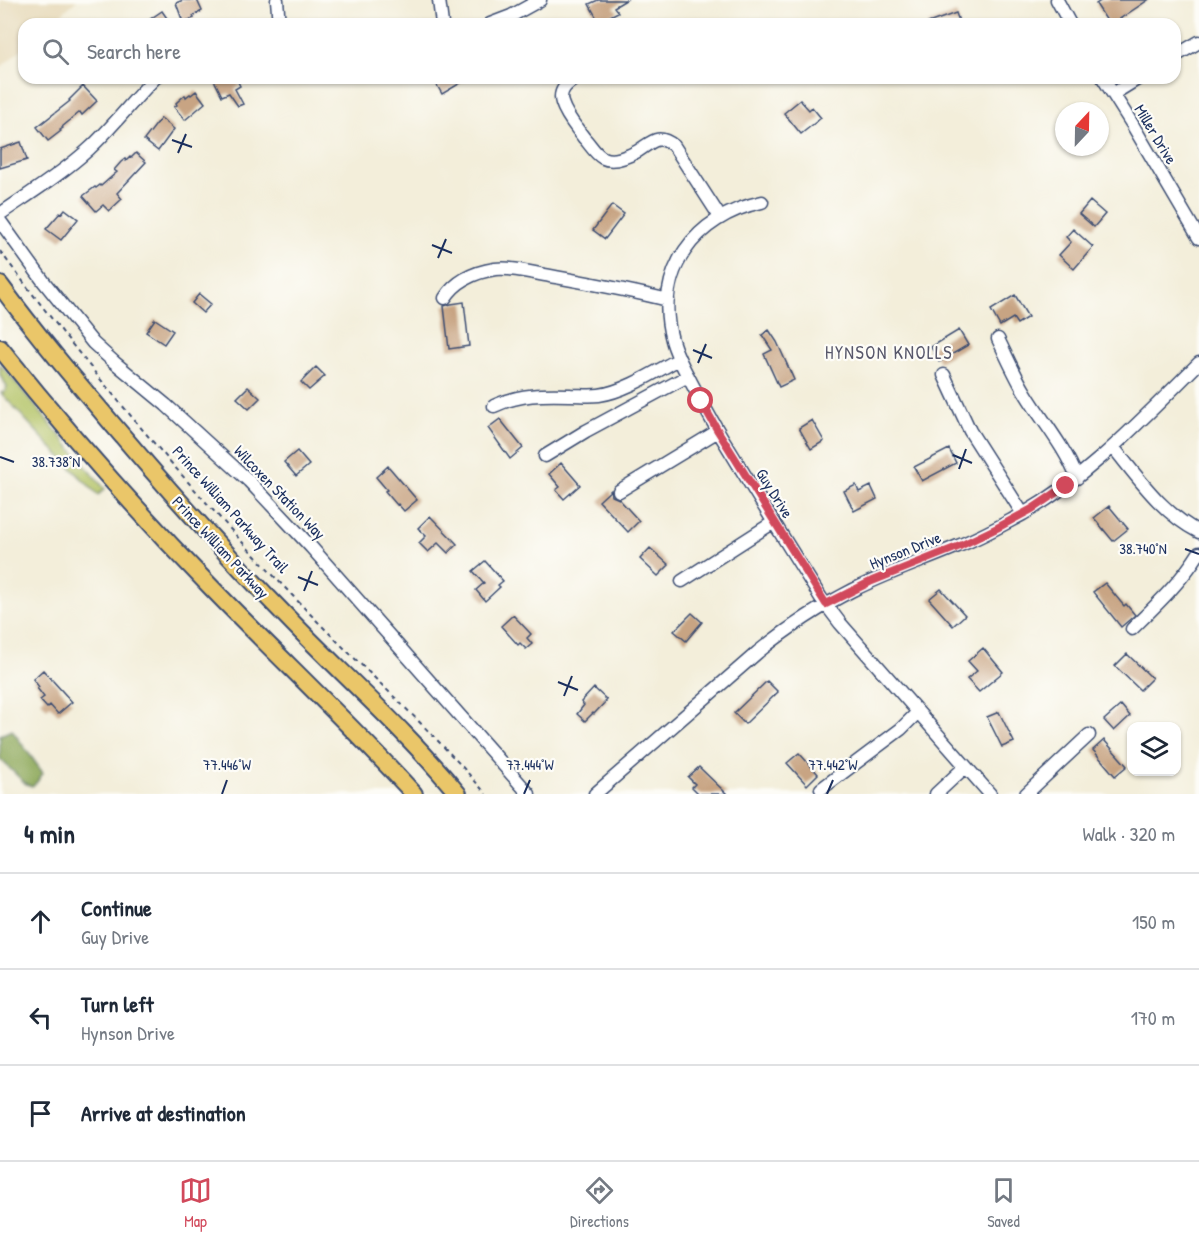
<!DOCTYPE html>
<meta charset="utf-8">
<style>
body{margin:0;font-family:"Patrick Hand",sans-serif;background:#f2f2f3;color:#1f2937}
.controls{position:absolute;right:18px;bottom:18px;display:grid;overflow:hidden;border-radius:12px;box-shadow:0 2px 4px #0004}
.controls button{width:54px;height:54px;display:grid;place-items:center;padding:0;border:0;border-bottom:2px solid #e0e1e3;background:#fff;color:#1f2937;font:30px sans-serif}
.compass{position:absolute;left:1055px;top:102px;width:54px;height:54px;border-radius:50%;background:#fff;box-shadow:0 2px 4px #0004;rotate:22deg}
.stop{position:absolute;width:18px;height:18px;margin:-14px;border:4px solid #d1495b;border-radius:50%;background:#fff}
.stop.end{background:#d1495b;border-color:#fff;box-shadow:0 2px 6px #0008}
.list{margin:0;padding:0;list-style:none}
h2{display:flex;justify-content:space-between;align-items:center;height:78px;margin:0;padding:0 24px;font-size:26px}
h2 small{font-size:20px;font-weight:400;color:#747a83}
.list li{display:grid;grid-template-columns:39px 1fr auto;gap:18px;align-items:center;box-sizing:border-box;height:96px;padding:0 24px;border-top:2px solid #e0e1e3}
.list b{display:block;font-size:22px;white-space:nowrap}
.list p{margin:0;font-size:20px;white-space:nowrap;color:#747a83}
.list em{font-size:20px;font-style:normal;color:#747a83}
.icon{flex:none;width:33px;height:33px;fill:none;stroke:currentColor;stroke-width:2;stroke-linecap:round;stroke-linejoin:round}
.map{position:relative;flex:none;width:1199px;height:794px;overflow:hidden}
.search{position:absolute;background:#fff;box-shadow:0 2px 4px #0004;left:18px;right:18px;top:18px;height:66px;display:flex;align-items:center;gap:15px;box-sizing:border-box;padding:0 21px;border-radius:18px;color:#747a83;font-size:22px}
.sheet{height:366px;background:#fff}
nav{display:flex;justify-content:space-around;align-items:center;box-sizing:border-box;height:84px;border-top:2px solid #e0e1e3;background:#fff;font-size:16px;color:#747a83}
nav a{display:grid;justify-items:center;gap:3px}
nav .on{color:#d1495b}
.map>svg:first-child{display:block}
.built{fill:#e7daba}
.green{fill:#b2c265;stroke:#667862;stroke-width:1.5}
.forest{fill:#8da85a;stroke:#546c5c;stroke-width:1.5}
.building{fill:#c8a483}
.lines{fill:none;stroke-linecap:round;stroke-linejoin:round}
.minor-casing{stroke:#3b4c71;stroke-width:15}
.highway-casing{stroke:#3b4c71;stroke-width:20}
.path{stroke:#3b4c71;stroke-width:2;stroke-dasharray:4.5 4.5;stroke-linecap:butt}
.minor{stroke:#fff;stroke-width:12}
.highway{stroke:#eac669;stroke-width:16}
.route{stroke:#d1495b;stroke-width:8}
.ticks{fill:none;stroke:#1b2f5e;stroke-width:2}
.labels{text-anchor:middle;stroke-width:4.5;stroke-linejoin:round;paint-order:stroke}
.street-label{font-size:16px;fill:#1b2f5e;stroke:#fdfcf7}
.neighbourhood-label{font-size:18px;letter-spacing:1.5px;fill:#58586b;stroke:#fdfcf7}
.ticks-label{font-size:15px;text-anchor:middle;fill:#1b2f5e;stroke:#fdfcf7;stroke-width:4.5;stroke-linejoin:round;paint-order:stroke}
</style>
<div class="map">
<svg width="1199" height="794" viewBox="0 0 1199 794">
<rect width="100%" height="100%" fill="#fdfcf7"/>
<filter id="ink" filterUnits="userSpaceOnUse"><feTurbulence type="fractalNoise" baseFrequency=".0167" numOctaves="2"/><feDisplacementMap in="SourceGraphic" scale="12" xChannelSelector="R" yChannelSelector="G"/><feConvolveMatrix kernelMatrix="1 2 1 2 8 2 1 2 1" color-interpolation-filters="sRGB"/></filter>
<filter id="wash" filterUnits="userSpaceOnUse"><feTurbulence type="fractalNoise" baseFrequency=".008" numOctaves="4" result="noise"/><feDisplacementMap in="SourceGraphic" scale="24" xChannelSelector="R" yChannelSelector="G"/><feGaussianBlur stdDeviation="1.35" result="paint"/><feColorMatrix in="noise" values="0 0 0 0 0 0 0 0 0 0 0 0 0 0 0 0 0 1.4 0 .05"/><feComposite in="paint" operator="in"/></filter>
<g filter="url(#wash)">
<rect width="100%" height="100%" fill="#f3eeda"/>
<path class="built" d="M0,0h77l-27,24h-26v23l-24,21z"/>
<path class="green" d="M0,364l105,125 -7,6 -50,-51 -47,-51 4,-1 2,-6 -7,-11z"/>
<path class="forest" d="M12,730l31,43 -6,9 -5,4 -6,-2 -26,-25v-24z"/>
<g id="blocks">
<path class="building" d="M183,0h14l5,11 -9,5 1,2 -11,4 -7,-19z
M598,0h28l-12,7 4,5 -19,10 -10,-18z
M1102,0h46l-36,24h-3l-13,-20z
M162,11l9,13h-28z
M956,13l4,11h-32v-1z
M213,78h23l4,8 -5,3 8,15 -5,2 -9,-13 -7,3z
M433,78h36l-27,16z
M83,86l14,15 -15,14 -2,-3 -18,15 1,1 -3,2 1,1 -13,10 -11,-14 33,-26 -1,-1z
M196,91l9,12 -20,17 -11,-13 3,-2 -1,-2 9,-8 1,2 4,-3 1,1z
M800,100l9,10 3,-3 9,11 -20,16 -17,-21z
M161,118l13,11 -16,22 -14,-11z
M21,142l6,18 -27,8v-19z
M136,153l10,9 -29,31 5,6 -13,12 -6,-6 -7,6 -13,-15 12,-9 1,1 4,-3 1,1 16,-14 -3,-2 7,-8 4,-3 1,2 4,-4 1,1z
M1090,201l15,13 -11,13 -15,-13z
M612,205l12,9 -19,25 -12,-9z
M65,209l13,10 -17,21 -15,-11 14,-16 1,1z
M1073,229l20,18 -19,22 -15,-14 12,-13 -5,-5z
M199,294l12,10 -8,9 -11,-10z
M1015,295l13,22 -11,7 -4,-6 -13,8 -9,-16z
M464,302l5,44 -20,3 -5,-43 7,-2z
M155,319l18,12 -9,13 -18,-12z
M769,330l8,12 17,38 -15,7 -15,-33 8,-4 -10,-15z
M959,330l9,15 -29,17 -8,-15z
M316,367l9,9 -16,14 -8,-8z
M248,387l12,11 -11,11 -12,-11z
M500,419l23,29 -13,11 -22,-31z
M812,420l12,21 -13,8 -12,-21z
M949,449l7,14 -34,18 -8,-14z
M297,451l12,14 -13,11 -12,-14z
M561,463l19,22 -16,14 -8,-9 4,-3 -11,-13z
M388,466l29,34 -13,11 -6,-7 -1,1 -12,-14 2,-1 -11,-13z
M856,485l3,7 12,-6 6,13 -23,12 -10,-20z
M611,490l1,6 7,3 20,22 -11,11 -29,-31z
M1109,506l19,23 -15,12 -19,-23z
M430,516l27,28 -9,9 -10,-10 -10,9 -9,-9 7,-7 -8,-8z
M650,548l19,17 -11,11 -18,-17z
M485,561l18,20 -5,4 2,2 -15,14 -9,-11 8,-7 -11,-12z
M1105,583l19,23 2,-2 9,11 -14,12 -28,-35z
M941,589l24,26 -12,11 -24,-27z
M692,613l10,9 -16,19 -12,-10z
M513,615l18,19 -4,4 5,6 -6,5 -6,-6 -2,2 -17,-19z
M983,648l20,24 -24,20 -12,-13 10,-8 -9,-10z
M1127,654l25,24 -12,12 -25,-24z
M43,670l29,32 -14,12 -8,-9 -3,3 -7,-8 4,-3 -7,-9 2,-1 -6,-8z
M767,681l11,11 -33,32 -11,-11z
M594,688l13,12 -13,14 -1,-1 -8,8 -8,-7 7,-9 -3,-3z
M1121,705l9,11 -16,15 -10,-11z
M999,712l15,30 -12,5 -15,-30z
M1104,740l23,26 -12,10 -22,-26z
M799,753l19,21 -11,11 -20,-22z
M699,767l28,27h-28l-7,-7 3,-3 -7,-7z"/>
</g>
</g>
<g filter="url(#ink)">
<use href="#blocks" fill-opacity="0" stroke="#3b4c71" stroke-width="1.5"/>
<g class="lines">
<defs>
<path id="minor" d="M277,0l2,24
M439,0l3,24
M1057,0l13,24
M490,24l21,-8 29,-16
M1175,56l24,-14
M576,78c-9,6 -18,12 -14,25 4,13 14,24 22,35 6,6 11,16 19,20 10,5 26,-2 35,-7 14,-9 20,-18 36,-5l46,71
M1103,78l29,46 67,114
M1113,94l26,-16
M762,202c-67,14 -109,70 -90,138 4,15 12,29 19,42 13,25 26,48 41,72 29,48 59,96 89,144l19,25 150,171
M0,214c29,-20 63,-41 89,-65 24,-22 43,-48 66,-71
M0,221l44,61 49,61 21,19 52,43 83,76 62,66 218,247
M445,298c11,-17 30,-26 50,-29 18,-2 37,4 55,7 39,7 79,14 118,24
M998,339c9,18 17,37 28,55 17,28 39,53 51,84
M944,375l26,56 53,83
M494,406c25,-12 50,-12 77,-11 9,0 19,1 28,0 25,-3 58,-24 80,-36
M1113,447c26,32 49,66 86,85
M545,456l41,-25 102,-55
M619,491l99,-60
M682,581l92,-59
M1132,629c24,-24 49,-47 67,-76
M821,789l80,-60 17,-17
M595,794l163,-142c30,-24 61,-45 95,-62 34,-17 70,-29 105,-44 23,-9 44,-21 65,-32 68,-39 121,-97 176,-151
M936,794l29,-27
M1026,794l63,-59"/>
<path id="highway" d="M0,285c36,49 75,95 114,141 56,66 113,130 174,192 56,58 119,113 170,176
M0,348c65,81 134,160 207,235 68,71 141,138 207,211"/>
</defs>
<use href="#minor" class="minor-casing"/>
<use href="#highway" class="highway-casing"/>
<path class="path" d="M0,251c97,130 204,254 317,370 57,58 117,111 169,173"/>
<use href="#minor" class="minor"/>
<use href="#highway" class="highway"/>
</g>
</g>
<g class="lines" filter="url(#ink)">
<path class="route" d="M701,401l17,30 108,173 46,-23 88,-35 37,-18 35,-19 34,-23"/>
</g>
<path class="ticks" d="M172,140l20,7M178,153l8,-19M432,245l20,8M438,258l8,-19M693,350l19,8M698,363l8,-19M953,455l19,8M0,457l14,5M959,469l7,-20M1185,549l14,5M298,577l20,8M304,591l8,-20M558,682l20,8M564,696l8,-20M222,794l5,-14M524,794l6,-14M827,794l6,-14"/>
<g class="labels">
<g class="street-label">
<text transform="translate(1156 134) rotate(59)" y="6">Miller Drive</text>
<text transform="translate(280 492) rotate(46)" y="6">Wilcoxen Station Way</text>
<text transform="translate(775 493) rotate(58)" y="6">Guy Drive</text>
<text transform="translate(231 509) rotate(48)" y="6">Prince William Parkway Trail</text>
<text transform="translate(221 547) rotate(47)" y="6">Prince William Parkway</text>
<text transform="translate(905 550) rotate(-22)" y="6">Hynson Drive</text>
</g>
<g class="neighbourhood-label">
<text x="889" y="359">HYNSON KNOLLS</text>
</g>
</g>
<g class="ticks-label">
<text x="56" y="467">38.738°N</text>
<text x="1143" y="554">38.740°N</text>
<text x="227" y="770">77.446°W</text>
<text x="530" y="770">77.444°W</text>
<text x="833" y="770">77.442°W</text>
</g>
</svg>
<div class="controls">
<button><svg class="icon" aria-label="layers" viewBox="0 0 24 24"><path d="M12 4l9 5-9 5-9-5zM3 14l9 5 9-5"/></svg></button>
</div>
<svg class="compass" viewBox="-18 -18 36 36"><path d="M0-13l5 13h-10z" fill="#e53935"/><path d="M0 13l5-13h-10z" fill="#747a83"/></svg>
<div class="stop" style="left:701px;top:401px"></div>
<div class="stop end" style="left:1066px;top:486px"></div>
<div class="search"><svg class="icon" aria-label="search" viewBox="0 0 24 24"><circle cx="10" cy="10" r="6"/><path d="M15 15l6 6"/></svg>Search here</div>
</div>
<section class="sheet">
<h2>4 min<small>Walk · 320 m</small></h2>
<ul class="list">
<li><svg class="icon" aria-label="ahead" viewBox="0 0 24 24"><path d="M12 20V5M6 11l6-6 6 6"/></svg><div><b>Continue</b><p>Guy Drive</p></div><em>150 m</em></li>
<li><svg class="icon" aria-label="left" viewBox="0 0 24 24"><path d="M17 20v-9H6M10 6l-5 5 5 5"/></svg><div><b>Turn left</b><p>Hynson Drive</p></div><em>170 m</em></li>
<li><svg class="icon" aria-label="arrive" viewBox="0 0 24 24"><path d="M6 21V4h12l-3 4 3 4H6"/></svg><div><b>Arrive at destination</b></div></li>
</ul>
</section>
<nav>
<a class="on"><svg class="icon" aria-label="map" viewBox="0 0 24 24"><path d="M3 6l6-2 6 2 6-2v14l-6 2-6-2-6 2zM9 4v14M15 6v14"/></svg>Map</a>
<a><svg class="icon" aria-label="directions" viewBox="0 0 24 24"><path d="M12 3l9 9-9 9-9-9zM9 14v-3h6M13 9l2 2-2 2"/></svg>Directions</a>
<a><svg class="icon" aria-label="saved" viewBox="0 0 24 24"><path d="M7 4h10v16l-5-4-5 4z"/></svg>Saved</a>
</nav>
